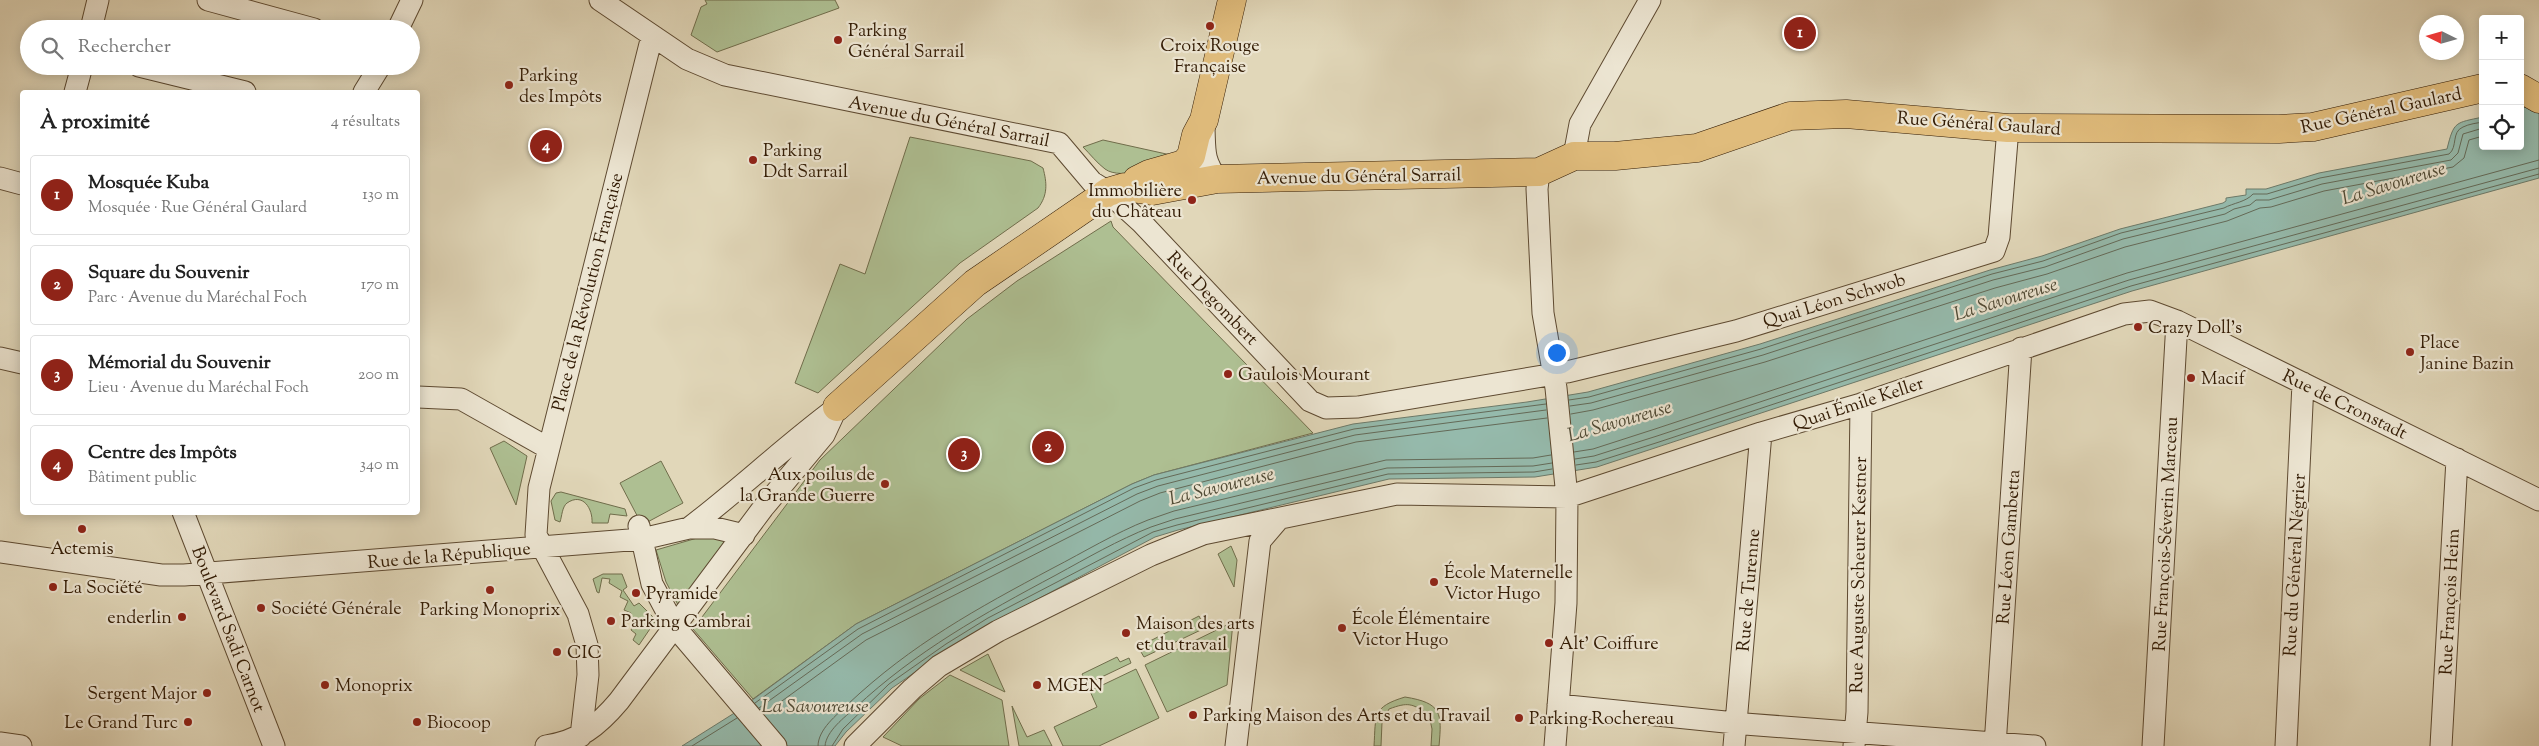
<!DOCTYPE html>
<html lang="fr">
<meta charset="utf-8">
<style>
body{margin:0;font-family:"Sorts Mill Goudy",serif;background:#f2f2f2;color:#222}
.controls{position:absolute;right:15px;top:15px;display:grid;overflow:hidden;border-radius:5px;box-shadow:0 2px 12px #0003}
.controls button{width:45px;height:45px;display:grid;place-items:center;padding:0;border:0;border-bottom:1px solid #e0e0e0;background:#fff;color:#222;font:25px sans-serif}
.compass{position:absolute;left:2419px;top:15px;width:45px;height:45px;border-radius:50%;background:#fff;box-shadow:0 2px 12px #0003;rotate:275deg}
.you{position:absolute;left:1556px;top:352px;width:18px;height:18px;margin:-12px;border:4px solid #fff;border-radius:50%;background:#1a73e8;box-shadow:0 0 0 8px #1a73e833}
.badge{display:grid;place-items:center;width:32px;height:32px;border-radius:50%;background:#8f2418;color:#fff;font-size:16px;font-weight:700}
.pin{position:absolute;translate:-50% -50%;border:2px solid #fff;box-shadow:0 1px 5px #0006}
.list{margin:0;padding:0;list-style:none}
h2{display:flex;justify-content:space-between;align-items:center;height:65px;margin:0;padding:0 20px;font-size:21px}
h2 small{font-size:16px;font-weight:400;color:#767676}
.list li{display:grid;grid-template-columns:32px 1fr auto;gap:15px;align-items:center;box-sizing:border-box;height:80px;margin:0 10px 10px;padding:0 10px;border:1px solid #e0e0e0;border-radius:5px}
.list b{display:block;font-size:19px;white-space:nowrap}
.list p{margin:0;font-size:16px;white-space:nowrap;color:#767676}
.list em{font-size:16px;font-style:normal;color:#767676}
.icon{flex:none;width:28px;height:28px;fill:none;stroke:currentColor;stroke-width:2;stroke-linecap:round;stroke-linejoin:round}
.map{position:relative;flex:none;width:2539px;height:746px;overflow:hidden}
.search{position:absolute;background:#fff;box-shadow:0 2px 12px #0003;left:20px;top:20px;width:400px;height:55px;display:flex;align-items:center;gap:12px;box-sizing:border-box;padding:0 18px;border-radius:28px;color:#767676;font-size:19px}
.panel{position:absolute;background:#fff;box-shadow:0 2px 12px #0003;left:20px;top:90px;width:400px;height:425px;border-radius:5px}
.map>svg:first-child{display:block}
.green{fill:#aebf92;stroke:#706d4b}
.water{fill:#95baac;stroke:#6d7a69}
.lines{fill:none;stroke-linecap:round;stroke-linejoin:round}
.shore{stroke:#646a58;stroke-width:1}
.minor-casing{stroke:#5e4a31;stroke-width:23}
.major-casing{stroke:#321b04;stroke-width:29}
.minor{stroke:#ece5d2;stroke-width:21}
.major{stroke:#e0bc7c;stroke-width:28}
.poi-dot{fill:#8f2418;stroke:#ece5d2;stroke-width:2}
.labels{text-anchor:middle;stroke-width:4.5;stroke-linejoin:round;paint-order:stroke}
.poi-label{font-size:18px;fill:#321b04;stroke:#ece5d2;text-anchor:start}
.street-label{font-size:18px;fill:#321b04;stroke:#ece5d2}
.water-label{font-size:19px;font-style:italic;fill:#504b36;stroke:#ece5d2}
</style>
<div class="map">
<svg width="2539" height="746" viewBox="0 0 2539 746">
<rect width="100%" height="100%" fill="#e1d7b9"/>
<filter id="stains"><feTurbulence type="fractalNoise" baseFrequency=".004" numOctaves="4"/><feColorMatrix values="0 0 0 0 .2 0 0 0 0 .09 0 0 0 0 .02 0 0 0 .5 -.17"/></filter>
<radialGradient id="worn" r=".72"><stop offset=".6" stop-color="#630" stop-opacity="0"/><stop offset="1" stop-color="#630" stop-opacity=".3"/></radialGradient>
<path class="green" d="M705,0h130l4,8 -122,44 -26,-17 10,-28 6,-3z
M910,137l121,24 12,7c4,15 5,27 -5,40l-78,55 -142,130 -23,-10 45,-119 25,10z
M1103,140l77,17c-16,9 -59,24 -75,12 -8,-6 -15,-15 -22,-22z
M1111,221l2,6 200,206 -159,42 -22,9 -276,140 -103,75 -60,-70 127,-169 147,-141 50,-38z
M504,441l23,15 -11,49 -26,-57z
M661,461l22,42 -41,22 -22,-42z
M561,492l64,17 2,7 -17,-2 -2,9h-16c1,-14 -9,-31 -25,-20 -5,4 -5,13 -7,19l-5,-2 -4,-19 5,-8z
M704,536l21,5 -47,64 -12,-23 -10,-32z
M1231,546l6,14 -3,27 -16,-33z
M603,574h19l5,13 -4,3 11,16 5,-3 17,17 -17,25 -6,-5 3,-6 -5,-4 3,-6 -6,-4 3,-7 -7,-3 4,-9 -8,-4 2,-6 -13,-8 1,-4 -8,-1 -3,15 -2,-1 -4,-13z
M1199,616l6,12 -61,29 -3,-5 9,-4 -2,-6z
M1233,622l-6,63 -60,27 -22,-47z
M988,654l17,38 -45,-22z
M1117,657l3,5 9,-4 2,5 -44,21 -5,-10z
M1136,669l23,49 -60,28h-36l-9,-19 43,-20 -7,-16z
M950,675l52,25 7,46h-107l-19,-9 36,-38z
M1405,697c37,6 37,16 34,49h-8l1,-17 -3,-14c-17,-12 -21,-13 -40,-6l-7,13 -1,24h-7c2,-31 -2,-39 31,-49z
M1012,706l15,31 17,-7 8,16h-33z"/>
<path class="water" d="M2539,106v72l-407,113 -535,176 -62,10 -146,2 -211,51 -23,7 -187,99 -76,52 -46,44 -11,14h-153l54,-34 120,-88 276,-140 22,-9 199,-51 174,-22 61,-10 172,-48 230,-74 52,-14 78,-27 103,-26 3,-2v-3l20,-3v-6h20l53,-16 128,-24c7,-28 8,-26 36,-32v29h37v-38z"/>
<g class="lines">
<path class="shore" d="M1569,400l20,-3 172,-48 231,-75 51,-13 78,-28 103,-25c9,-5 22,-6 29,-14h14l53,-16 129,-24c9,-7 2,-22 14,-27 6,-3 14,-4 20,-5
M1570,406l21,-3 172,-48 230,-75 52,-13 78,-28 102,-25 9,-5 16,-4 6,-5h13l53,-16 129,-24 7,-7 5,-19 20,-6
M1571,414l22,-4 172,-48 230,-74 52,-14 78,-27 102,-26 33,-13 11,-1 53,-16 129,-24 11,-9 5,-18 14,-4
M1574,452l19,-3 62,-20 472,-156 412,-113
M1575,459l19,-3 63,-20 472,-156 410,-112
M1576,465l20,-3 63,-20 472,-156 408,-112
M755,703l103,-74 276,-141 22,-8 198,-51 192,-25
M759,708l103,-74 275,-140 21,-8 197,-51 191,-25
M764,714l102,-74 274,-139 20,-8 196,-51 191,-24
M692,746l45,-28
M818,746c0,-17 19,-31 30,-42 64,-60 128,-95 205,-136 31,-16 62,-35 95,-48l26,-9 212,-51 147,-2 18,-3
M825,746c1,-15 20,-29 30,-38 61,-57 128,-94 201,-133 31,-17 62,-35 95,-48l24,-8 212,-51 146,-2 19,-3
M832,746l11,-17 46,-45 57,-40 42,-26 165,-86 24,-7 211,-51 146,-2 18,-3"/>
<defs>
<path id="minor" d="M208,0l106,29
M600,0l87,59 38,16 334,68 33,39 16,10 34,31 168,178 16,7 32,-1 209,-35 169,-41 258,-80 5,-14 9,-109
M91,29l7,-29
M398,29l14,-29
M139,66l106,26
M75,92l7,-26
M364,92l16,-26
M1204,128c1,23 -1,31 13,51
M1574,156l6,-32 70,-124
M1539,172l-2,17 6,124 13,75 11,109 -1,106 -11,143
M0,178l22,6
M0,358l22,5
M418,397l43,2 87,49
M183,512l91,234
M639,526l13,58 23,43 101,119
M689,528c50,-38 95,-81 146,-119
M0,552l161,23h23l458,-36 47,-11h26l29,7
M1558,705l187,19 290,22
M581,736l7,-61 -1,-30 -9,-31 -42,-79 3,-47 113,-452
M0,743l21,3
M546,746c33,-5 52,-20 73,-45l144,-193 61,-73 13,-28
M855,746l57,-57 27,-23 59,-35 153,-76 52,-21 194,-40 170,3 194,-64 100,-29 263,-90 26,-3 27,10 362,179
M1236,746l24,-205 18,-21
M1734,746l27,-313
M1854,746l3,-34 4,-308
M1995,746l26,-398
M2153,746l24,-425
M2286,746l17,-363
M2441,746l16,-287"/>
<path id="major" d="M2520,88l19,11
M1137,180l12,-6 35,-10 7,-8 5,-21 8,-15 28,-120
M837,407l138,-124 133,-91 17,-5 27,4 65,-12 322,-7 35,-16h41l82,-8 93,-32 56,-2 162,14 271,1 34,-2 170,-39"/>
</defs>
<use href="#minor" class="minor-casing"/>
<use href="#major" class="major-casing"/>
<use href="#minor" class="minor"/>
<use href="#major" class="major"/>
</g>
<g class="poi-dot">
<circle cx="1210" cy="26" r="5"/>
<circle cx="838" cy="40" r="5"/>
<circle cx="509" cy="85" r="5"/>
<circle cx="753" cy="160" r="5"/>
<circle cx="1192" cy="200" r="5"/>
<circle cx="2138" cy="327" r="5"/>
<circle cx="2410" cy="352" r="5"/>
<circle cx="1228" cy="374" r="5"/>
<circle cx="2191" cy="378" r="5"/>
<circle cx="885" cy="484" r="5"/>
<circle cx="82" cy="529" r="5"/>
<circle cx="1434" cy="582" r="5"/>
<circle cx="53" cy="587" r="5"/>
<circle cx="490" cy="590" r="5"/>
<circle cx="636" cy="593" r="5"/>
<circle cx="261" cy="608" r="5"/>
<circle cx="182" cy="617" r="5"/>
<circle cx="611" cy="621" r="5"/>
<circle cx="1342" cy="628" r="5"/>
<circle cx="1126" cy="633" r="5"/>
<circle cx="1549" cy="643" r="5"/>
<circle cx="557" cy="652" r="5"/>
<circle cx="325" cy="685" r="5"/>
<circle cx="1037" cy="685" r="5"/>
<circle cx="207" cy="693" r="5"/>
<circle cx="1193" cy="715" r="5"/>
<circle cx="1519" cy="718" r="5"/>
<circle cx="188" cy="722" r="5"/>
<circle cx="417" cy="722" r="5"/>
</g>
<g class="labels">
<g class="poi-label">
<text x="848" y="36">Parking<tspan x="848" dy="21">Général Sarrail</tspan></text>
<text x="1210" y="51" text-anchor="middle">Croix Rouge<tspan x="1210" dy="21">Française</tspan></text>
<text x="519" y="81">Parking<tspan x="519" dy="21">des Impôts</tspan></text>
<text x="763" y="156">Parking<tspan x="763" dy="21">Ddt Sarrail</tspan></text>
<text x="1182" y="196" text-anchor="end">Immobilière<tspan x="1182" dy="21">du Château</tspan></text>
<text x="2148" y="333">Crazy Doll's</text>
<text x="2420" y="348">Place<tspan x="2420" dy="21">Janine Bazin</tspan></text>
<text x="1238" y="380">Gaulois Mourant</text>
<text x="2201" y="384">Macif</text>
<text x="875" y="480" text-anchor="end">Aux poilus de<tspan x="875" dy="21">la Grande Guerre</tspan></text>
<text x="82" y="554" text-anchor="middle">Actemis</text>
<text x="1444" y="578">École Maternelle<tspan x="1444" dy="21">Victor Hugo</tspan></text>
<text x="63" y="593">La Société</text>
<text x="646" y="599">Pyramide</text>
<text x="271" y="614">Société Générale</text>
<text x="490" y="615" text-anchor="middle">Parking Monoprix</text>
<text x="172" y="623" text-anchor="end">enderlin</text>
<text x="1352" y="624">École Élémentaire<tspan x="1352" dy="21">Victor Hugo</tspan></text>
<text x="621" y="627">Parking Cambrai</text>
<text x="1136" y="629">Maison des arts<tspan x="1136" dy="21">et du travail</tspan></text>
<text x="1559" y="649">Alt' Coiffure</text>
<text x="567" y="658">CIC</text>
<text x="335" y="691">Monoprix</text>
<text x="1047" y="691">MGEN</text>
<text x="197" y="699" text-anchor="end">Sergent Major</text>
<text x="1203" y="721">Parking Maison des Arts et du Travail</text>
<text x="1529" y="724">Parking Rochereau</text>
<text x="178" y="728" text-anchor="end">Le Grand Turc</text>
<text x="427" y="728">Biocoop</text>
</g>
<g class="street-label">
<text transform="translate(2381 110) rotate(-12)" y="6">Rue Général Gaulard</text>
<text transform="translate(949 121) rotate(11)" y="6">Avenue du Général Sarrail</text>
<text transform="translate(1979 123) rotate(4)" y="6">Rue Général Gaulard</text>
<text transform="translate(1359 176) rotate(-1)" y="6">Avenue du Général Sarrail</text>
<text transform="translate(587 292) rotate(-76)" y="6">Place de la Révolution Française</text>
<text transform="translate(1213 298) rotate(46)" y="6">Rue Degombert</text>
<text transform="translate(1834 300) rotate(-17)" y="6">Quai Léon Schwob</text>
<text transform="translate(1858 403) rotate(-18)" y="6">Quai Émile Keller</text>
<text transform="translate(2345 404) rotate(26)" y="6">Rue de Cronstadt</text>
<text transform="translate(2165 534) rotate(-87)" y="6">Rue François-Séverin Marceau</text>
<text transform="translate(2008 547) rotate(-86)" y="6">Rue Léon Gambetta</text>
<text transform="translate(449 555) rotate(-5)" y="6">Rue de la République</text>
<text transform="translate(2294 565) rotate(-87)" y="6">Rue du Général Négrier</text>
<text transform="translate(1858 575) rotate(-89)" y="6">Rue Auguste Scheurer Kestner</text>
<text transform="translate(1748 590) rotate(-85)" y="6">Rue de Turenne</text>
<text transform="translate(2449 602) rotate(-87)" y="6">Rue François Heim</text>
<text transform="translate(229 629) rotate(69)" y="6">Boulevard Sadi Carnot</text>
</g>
<g class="water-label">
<text transform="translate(2393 182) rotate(-17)" y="7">La Savoureuse</text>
<text transform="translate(2005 298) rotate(-17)" y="7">La Savoureuse</text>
<text transform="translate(1619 420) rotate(-16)" y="7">La Savoureuse</text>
<text transform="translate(1221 485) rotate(-14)" y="7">La Savoureuse</text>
<text x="815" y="712">La Savoureuse</text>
</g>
</g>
<rect width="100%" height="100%" filter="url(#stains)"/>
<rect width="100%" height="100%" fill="url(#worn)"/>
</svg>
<div class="controls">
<button>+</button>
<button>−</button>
<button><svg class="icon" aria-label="locate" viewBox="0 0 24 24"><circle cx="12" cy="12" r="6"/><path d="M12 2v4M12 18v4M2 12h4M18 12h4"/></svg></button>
</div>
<svg class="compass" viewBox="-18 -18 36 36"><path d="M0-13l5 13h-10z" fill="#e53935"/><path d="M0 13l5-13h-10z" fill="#767676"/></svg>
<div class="you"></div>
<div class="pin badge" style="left:1800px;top:33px">1</div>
<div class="pin badge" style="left:1048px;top:447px">2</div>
<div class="pin badge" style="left:964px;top:454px">3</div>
<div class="pin badge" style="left:546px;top:146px">4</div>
<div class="search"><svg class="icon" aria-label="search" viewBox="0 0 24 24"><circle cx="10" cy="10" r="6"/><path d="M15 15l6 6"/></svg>Rechercher</div>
<section class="panel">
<h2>À proximité<small>4 résultats</small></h2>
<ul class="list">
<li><span class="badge">1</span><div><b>Mosquée Kuba</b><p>Mosquée · Rue Général Gaulard</p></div><em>130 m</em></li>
<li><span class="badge">2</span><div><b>Square du Souvenir</b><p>Parc · Avenue du Maréchal Foch</p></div><em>170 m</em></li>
<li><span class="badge">3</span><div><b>Mémorial du Souvenir</b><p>Lieu · Avenue du Maréchal Foch</p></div><em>200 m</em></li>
<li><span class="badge">4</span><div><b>Centre des Impôts</b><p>Bâtiment public</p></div><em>340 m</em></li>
</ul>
</section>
</div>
